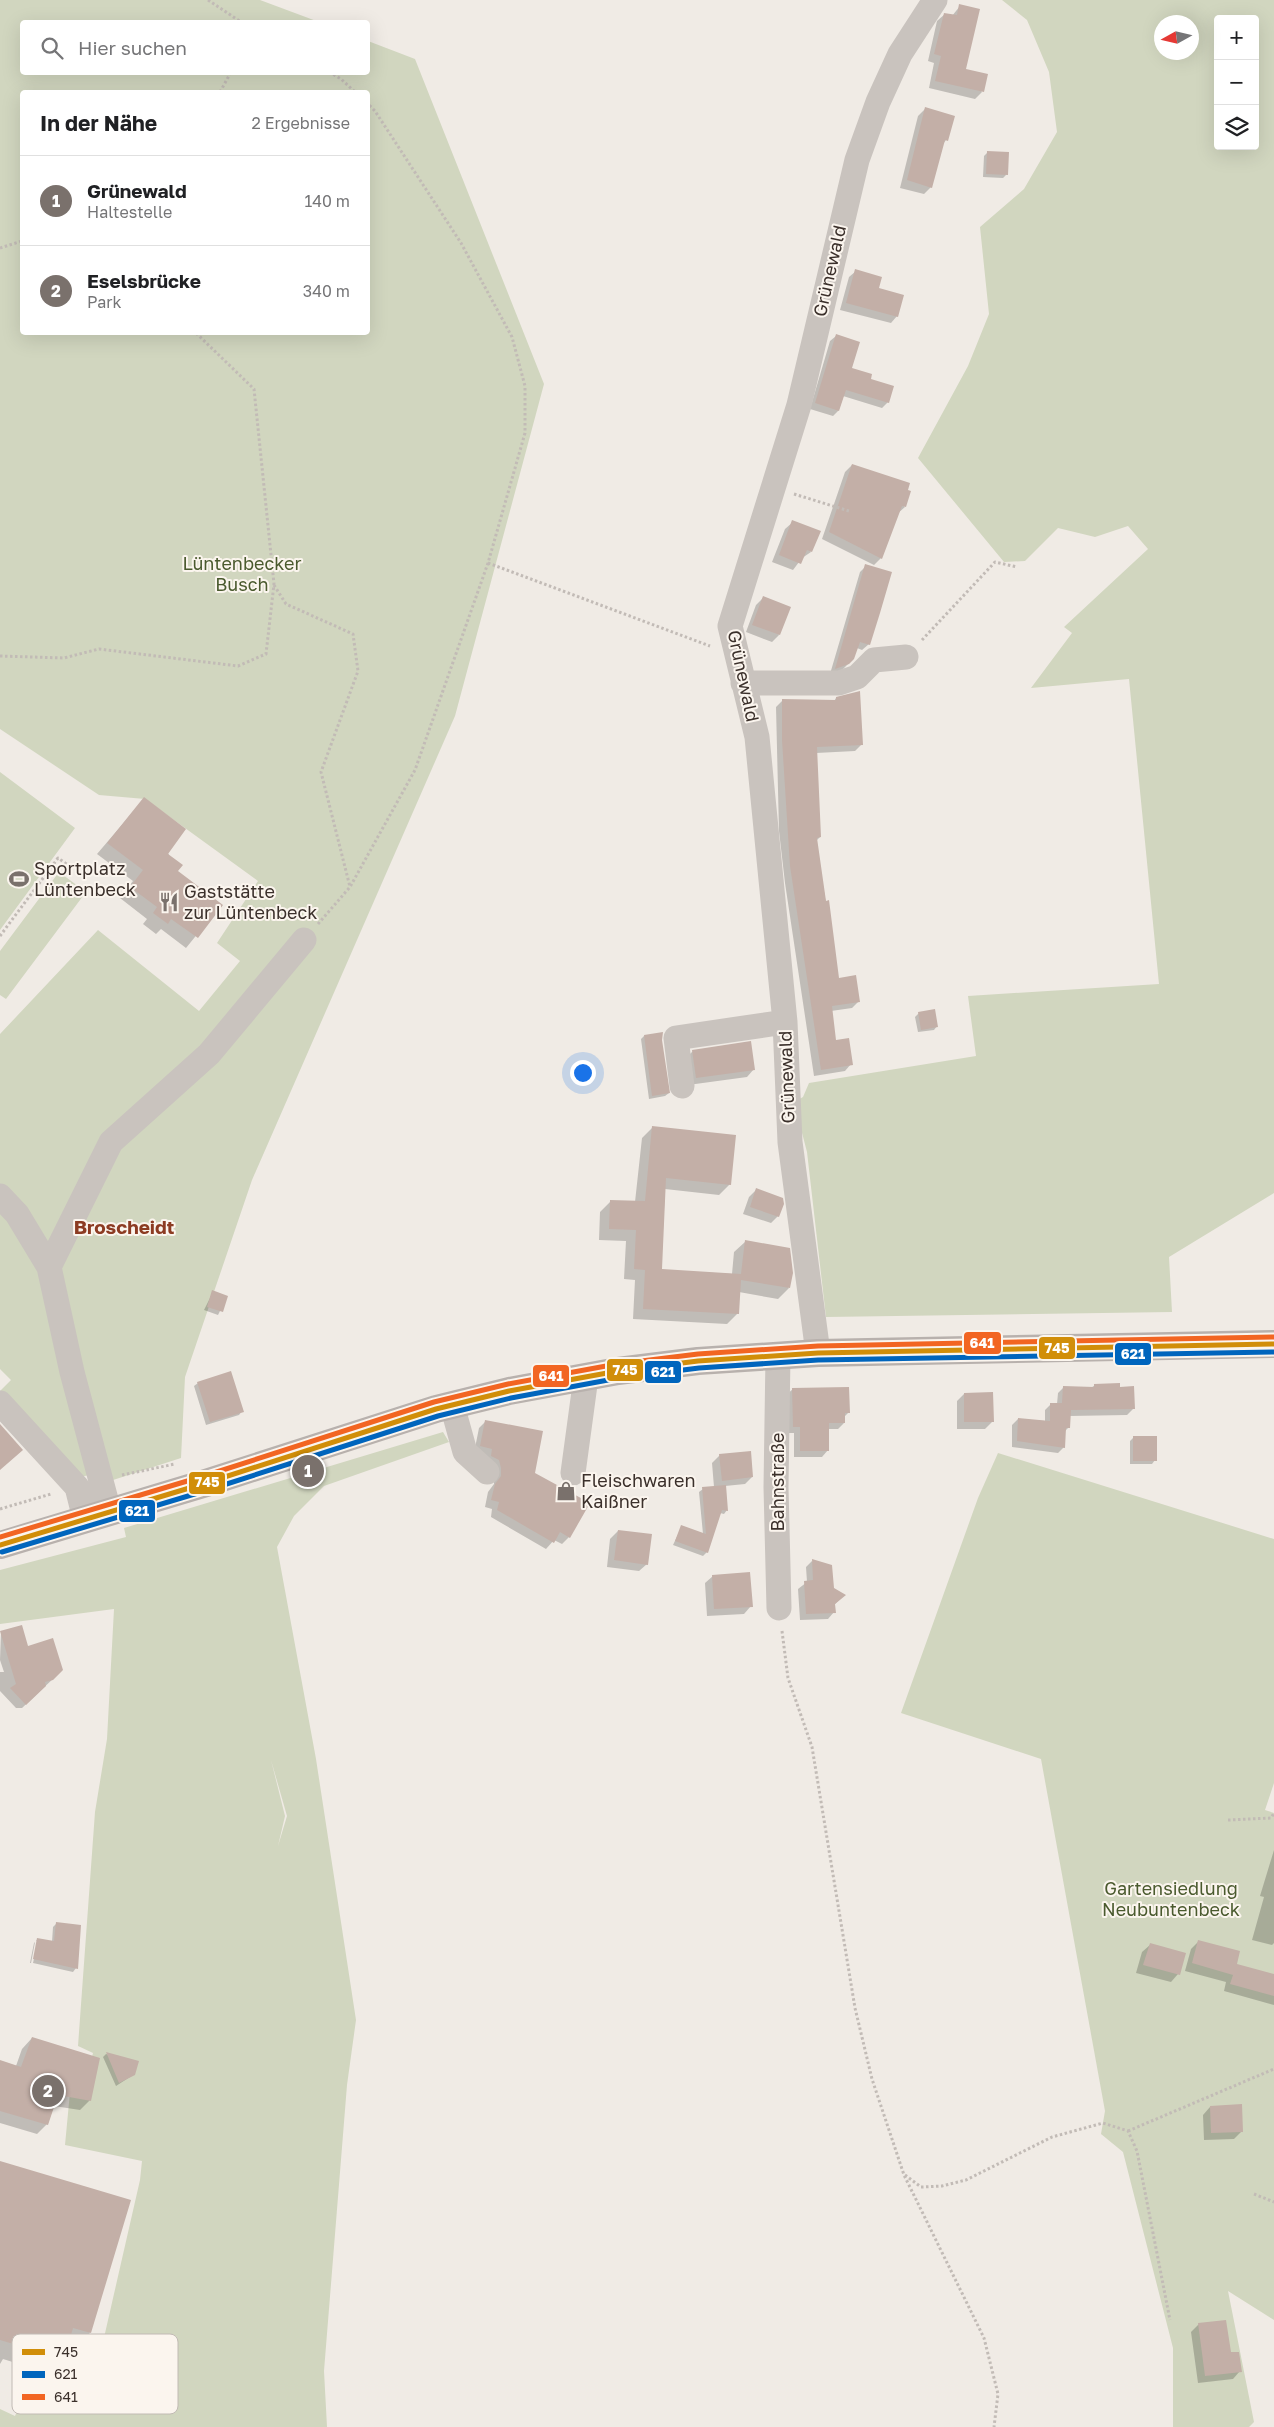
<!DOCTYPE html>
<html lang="de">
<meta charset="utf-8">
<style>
body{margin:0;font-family:"Golos Text",sans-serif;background:#f6f6f6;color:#202124}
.controls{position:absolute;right:15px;top:15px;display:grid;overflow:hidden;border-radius:5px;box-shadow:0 5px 20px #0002}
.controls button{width:45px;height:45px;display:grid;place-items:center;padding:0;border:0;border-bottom:1px solid #e0e0e0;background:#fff;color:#202124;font:25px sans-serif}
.compass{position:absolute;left:1154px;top:15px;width:45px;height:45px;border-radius:50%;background:#fff;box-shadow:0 5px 20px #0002;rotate:262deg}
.you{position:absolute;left:582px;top:1072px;width:18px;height:18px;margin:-12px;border:4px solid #fff;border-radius:50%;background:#1a73e8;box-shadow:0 0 0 8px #1a73e833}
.badge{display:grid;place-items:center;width:32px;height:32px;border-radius:50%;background:#7a716c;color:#fff;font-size:16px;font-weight:700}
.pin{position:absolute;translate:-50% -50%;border:2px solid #fff;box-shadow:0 1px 5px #0006}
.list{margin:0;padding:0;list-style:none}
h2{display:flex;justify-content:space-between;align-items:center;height:65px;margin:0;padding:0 20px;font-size:21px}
h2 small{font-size:16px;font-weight:400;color:#757577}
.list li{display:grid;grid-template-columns:32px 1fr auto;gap:15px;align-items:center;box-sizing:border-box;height:90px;padding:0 20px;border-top:1px solid #e0e0e0}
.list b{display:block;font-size:19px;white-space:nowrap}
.list p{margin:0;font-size:16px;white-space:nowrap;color:#757577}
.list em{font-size:16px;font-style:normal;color:#757577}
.icon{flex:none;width:28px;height:28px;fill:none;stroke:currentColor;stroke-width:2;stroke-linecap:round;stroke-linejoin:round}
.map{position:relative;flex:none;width:1274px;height:2427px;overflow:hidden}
.search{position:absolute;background:#fff;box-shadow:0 5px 20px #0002;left:20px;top:20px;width:350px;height:55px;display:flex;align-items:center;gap:12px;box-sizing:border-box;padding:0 18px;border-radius:5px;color:#757577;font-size:19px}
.panel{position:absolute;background:#fff;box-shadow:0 5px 20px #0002;left:20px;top:90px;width:350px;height:245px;border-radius:5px}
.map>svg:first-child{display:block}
.green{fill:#d1d6bf;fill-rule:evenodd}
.shadow{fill:#0003}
.building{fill:#c3afa7}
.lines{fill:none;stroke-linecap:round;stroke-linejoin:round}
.path{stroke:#c2bbb6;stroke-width:3;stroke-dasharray:2.5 2.5;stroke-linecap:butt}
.minor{stroke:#c9c3be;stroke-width:25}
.major{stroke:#b8b1ad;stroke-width:28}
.bus-1-casing{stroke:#fbf5ee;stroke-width:9}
.bus-2-casing{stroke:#fbf5ee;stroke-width:9}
.bus-3-casing{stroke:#fbf5ee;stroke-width:9}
.bus-1{stroke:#d18e09;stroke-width:5}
.bus-2{stroke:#0065bd;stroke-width:5}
.bus-3{stroke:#f26522;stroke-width:5}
.labels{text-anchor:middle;stroke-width:4;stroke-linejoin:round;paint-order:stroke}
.street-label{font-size:18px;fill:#3b302b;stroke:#fbf5ee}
.park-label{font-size:18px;fill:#4a5a2e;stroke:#fbf5ee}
.poi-label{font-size:18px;fill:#3b302b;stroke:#fbf5ee;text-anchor:start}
.neighbourhood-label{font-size:19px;font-weight:bold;fill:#8c3b22;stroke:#fbf5ee}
.key{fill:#fbf5ee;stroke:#c1bab4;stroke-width:1}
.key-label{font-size:14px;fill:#3b302b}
.line-badge{stroke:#fbf5ee;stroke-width:2}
.badge-label{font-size:14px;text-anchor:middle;font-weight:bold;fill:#fff}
</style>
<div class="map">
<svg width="1274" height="2427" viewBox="0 0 1274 2427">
<rect width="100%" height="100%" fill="#f0ebe5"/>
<path class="green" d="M0,0h260l59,22h-297v50h346v-31l47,18 129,325 -89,332 -203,464 -67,197 -4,81 -71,23 -3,-10 -31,7 -76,-87 11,-11 -11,-11v-335l98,-104 101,81 41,-50 -23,-18 41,-62 -113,-82 -46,-4 -99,-66zM22,92h346v240h-346z
M1002,0h272v1193l-105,64 3,55 -346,5 -19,-165 -13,-50 9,-5 6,-14 167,-27 -8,-60 191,-12 -30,-305 -98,9 41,-55 -8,-6 84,-78 -20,-23 -33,11 -37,-9 -33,33 -21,1 -86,-104 50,-92 21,-52 -9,-87 44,-38 33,-57 -8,-60 -22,-52zM1218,19h37v127h-37zM1162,22h30v30h-30z
M0,772l75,56 -75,102z
M59,872l27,20 -80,107 -6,-4v-44z
M443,1432l6,10 -125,44 -30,30 -17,31 39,212 40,261 -9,65 -23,286 3,56h-327v-18l15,7 8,-18 33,-5 34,6 50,-219 2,-19 -77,-16 7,-74 15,5 6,-23 -15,-7 17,-234 12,-73 7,-130 -114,15v-54l126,-33 -2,-9zM271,1760l16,56 -9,30 7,-30z
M998,1453l276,86v244l-9,27 9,3v507l-46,-29 26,131 -5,5h-76v-79l-50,-196 -22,-18 4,-23 -64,-352 -140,-46 77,-215z"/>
<path class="shadow" d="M960,6l5,64 17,22 -7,7 -46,-11 5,-25 -6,-2 9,-40 8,-7 7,2z
M925,109l21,31 -3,4 -12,43 -7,7 -24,-6 18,-72z
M988,152l18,23 -3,3 -20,-1 1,-21z
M856,271l21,18 20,27 -6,7 -51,-13 9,-33z
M836,336l15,33 18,11 19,22 -6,6 -39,-12 -5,15 -5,5 -23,-7 20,-68z
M852,465l53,42 -8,7 -16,44 -7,7 -52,-26 23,-67z
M793,522l18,30 -9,6 -9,12 -21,-8 13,-33z
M866,566l3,78 -7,6 -5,-2 -4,11 -11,11 -12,4 30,-102z
M763,598l16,37 -7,7 -26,-10 10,-27z
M836,698l26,46 -7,7 -39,2 4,84 -4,4 22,139 21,21 -7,7 -21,3 4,31 16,22 -6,7 -31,5 -29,-193 -6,-52 -3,-124 7,-7 51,1z
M144,799l32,72 45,34 -35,43 -25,-19 -5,5 -13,-10 4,-5 -27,-21 13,-17 -36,-27z
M919,1013l18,13 -3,4 -16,2 -3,-15z
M644,1036l16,4 9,53 -4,3 -16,3 -8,-60z
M693,1051l61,18 -7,8 -59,8 -3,-26z
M653,1127l77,57 -11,11 -54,-6 -4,81 71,4 2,-22 11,-10 44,46 -11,11 -39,-7 -1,21 -11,11 -94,-5 2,-39 -11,-1 2,-38 -27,-1 1,-28 11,-11 24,1 7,-64z
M756,1190l22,26 -7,7 -28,-9 6,-17z
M213,1292l14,5 -9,18 -14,-5z
M198,1383l44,28 -3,4 -33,10 -12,-39z
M1095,1385l24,3 14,21 -6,6 -58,1v11l-5,5v15l-6,6 -46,-6v-22l6,-6 27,2v-11l6,-6h6l1,-11 6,-6 27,1z
M793,1389l56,23 -5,5v6l-6,6h-10v21l-6,7h-28v-24h-7l-1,-38z
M964,1394l29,27 -8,8h-28v-28z
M486,1421l83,116 -7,7 -8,-4 -8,9 -55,-32 1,-8 -7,-2 3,-15 6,-8v-8l-20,-23 5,-25z
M1133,1438l22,22 -3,4h-22v-23z
M720,1455l32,22 -7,7 -20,2 2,24 -3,4 -4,-1 -13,39 -4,4 -30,-11 9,-19 21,8 -4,-42 4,-3 11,-2 -2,-24z
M618,1531l29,33 -8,7 -32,-4 3,-28z
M812,1561l21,27 11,7 -10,10v7l-6,7 -28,1 -2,-31 9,-7 -1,-15z
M713,1576l38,30 -7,8 -37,2 -2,-33z
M1,1633l54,44 -33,31h-6l-16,-17v-19h4l-4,-12z
M1274,1850v93l-2,2 -20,-5 12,-43 -4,-1z
M57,1923l19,45 -3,4 -40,-9 5,-22h-2l2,-2 14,3 1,-15z
M1199,1941l36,24 39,10v30l-50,-14 2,-9 -41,-11 6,-22z
M35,1942l-4,21h-1l4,-20z
M1150,1945l28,29 -7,8 -35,-9 6,-21z
M32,2038l58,62 -10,10 -26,-4 -7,18 -10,10 -37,-11v-62l16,5 6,-17z
M106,2054l31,8 -4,13 -17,11 -13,-29z
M1210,2107l32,24 -8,8 -30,1 -1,-25z
M0,2162l90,171 -15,14 -8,-3 -4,14 -15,15 -45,-14 -3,5z
M1199,2324l41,47 -7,8 -35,4 -7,-51z"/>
<path class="building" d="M959,4l21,5 -14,60 22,5 -4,18 -49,-11 6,-25 -7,-2 10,-41 13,2z
M925,107l30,9 -7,25 -3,-1 -13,48 -25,-8z
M987,151l22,1 -1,23 -22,-1z
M855,269l27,8 -3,11 25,7 -6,22 -52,-14z
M836,334l24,8 -8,26 20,6 -1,5 23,7 -5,17 -43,-13 -7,21 -24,-8z
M852,464l58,19 -2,7 3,1 -5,16 -4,-1 -20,53 -53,-27z
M792,520l29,11 -9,21 -5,-2 -6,14 -22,-9z
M865,564l27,8 -12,41 -10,32 -10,-3 -6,17 -5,5 -14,5z
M763,596l28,11 -11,28 -28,-10z
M860,691l3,54 -46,2 4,90 -4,1 9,63 3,-1 10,78 17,-3 4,27 -28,4 4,34 13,-2 4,27 -32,5 -31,-204 -8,-126v-41l54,1v-3z
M144,797l42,32 -18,25 15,11 -5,6 45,34 -25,33 -27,-19 -3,5 -15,-11 4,-6 -27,-20 13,-17 -36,-27z
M935,1009l3,18 -17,3 -3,-18z
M663,1032l-1,8 8,53 -18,3 -8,-61z
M751,1041l4,29 -59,8 -4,-28z
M652,1126l84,9 -5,50 -65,-7 -4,91 79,5 4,-34 45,8 3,25 -3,15 -49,-8 -2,34 -96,-5 2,-39 -11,-1 2,-39 -27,-1 1,-29 35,1z
M756,1188l27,10 1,6 -5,13 -29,-10z
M212,1290l16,6 -5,16 -16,-5z
M231,1371l13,41 -34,10 -13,-40z
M1120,1383v4l14,-1 1,23 -64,1 -1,18h-4l-1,20 -48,-7 1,-23 32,3v-18h12l1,-17 31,1v-3z
M849,1387l1,26h-5v10h-16v28h-29v-24h-7l-1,-39z
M993,1392l1,30h-30v-29z
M485,1420l58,11 -8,42 55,30 -20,35 -10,-6 -6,11 -57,-33 2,-8 -8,-2 4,-16 6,-8v-8l-2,-8 -8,-4 1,-7 -12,-3z
M0,1424l23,26 -23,20z
M1133,1436h24v25h-24z
M751,1451l2,26 -31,4 -3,-27z
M726,1485l2,26 -6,-1 -14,43 -33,-12 6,-16 25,9 -4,-47z
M618,1530l34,4 -4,31 -34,-5z
M812,1559l20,6 2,23 12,7 -11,9 1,9 -30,1 -2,-33 9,-1z
M750,1572l3,35 -39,2 -2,-34z
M22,1625l6,21 25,-8 10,32 -10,10 -8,2 1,4 -20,19 -16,-17 6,-4 -16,-53z
M56,1922l25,3 -3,44 -45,-10 4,-21 17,3z
M1198,1940l42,11 -3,13 37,10v22l-44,-12 3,-9 -41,-12z
M1150,1943l36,10 -6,22 -37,-10z
M32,2037l68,21 -9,43 -33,-6 -10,30 -48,-14v-51l21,7z
M106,2052l33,9 -4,14 -16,8z
M1242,2104l1,28 -32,1 -1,-27z
M0,2161l131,39 -40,133 -18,-5 -9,31 -64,-19z
M1226,2320l5,32h8l3,20 -37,4 -7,-53z"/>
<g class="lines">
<path class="path" d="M208,0l33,22
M329,72l12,7 14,13
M220,92l11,-20
M0,248l22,-7
M794,494l55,17
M488,563l222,83
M274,585l12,19 67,30 5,37 -37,101 29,115
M922,640l73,-78 22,5
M0,656l64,2 35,-9 139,17 28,-12 8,-70 -20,-195 -59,-57
M318,924l32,-37 65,-117 73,-207 37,-130v-47l-13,-49 -51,-94 -86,-132 -7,-7
M0,936l58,-78 10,7
M122,1475l53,-11
M0,1509l51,-15
M782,1631l6,47 24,69 43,261 17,71 32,96 80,163 14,56 -4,33
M1228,1820l43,-2 3,-5
M1128,2131l146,-62
M905,2175l16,12 21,-1 24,-6 86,-43 51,-14 25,8 9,20 33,169
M1254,2194l20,8"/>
<path class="minor" d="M743,683h96l18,-6 17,-17 32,-3
M682,1086l-6,-48 109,-16
M0,1196l17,18 32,53 23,105 37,139
M49,1267l62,-125 98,-88 95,-114
M818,1353l-28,-211 -5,-120 -28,-285 -27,-111 69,-221 58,-245 21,-58 22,-48 35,-54
M778,1355l-2,132 3,121
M0,1403l77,84 8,32
M452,1405l13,47 22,20
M573,1473l13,-96"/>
<path class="major" d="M0,1545l206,-62 230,-74 73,-18 109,-20 80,-10 120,-8 456,-9"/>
<defs>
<path id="bus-1" d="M0,1545l206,-62 230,-74 73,-18 109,-20 80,-10 120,-8 456,-9"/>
<path id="bus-2" d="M2,1552l206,-62 230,-74 73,-18 108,-20 80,-10 119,-8 456,-8"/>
<path id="bus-3" d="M0,1537l204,-61 230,-74 74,-18 109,-20 81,-10 120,-8 456,-9"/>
</defs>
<use href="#bus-1" class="bus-1-casing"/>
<use href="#bus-2" class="bus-2-casing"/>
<use href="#bus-3" class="bus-3-casing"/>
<use href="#bus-1" class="bus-1"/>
<use href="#bus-2" class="bus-2"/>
<use href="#bus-3" class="bus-3"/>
</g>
<defs>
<symbol id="stadium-bare" viewBox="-9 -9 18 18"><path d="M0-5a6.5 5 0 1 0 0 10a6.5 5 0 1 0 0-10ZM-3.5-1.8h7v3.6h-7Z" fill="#7a716c" stroke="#fbf5ee" stroke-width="2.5" paint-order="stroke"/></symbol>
<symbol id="restaurant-bare" viewBox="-9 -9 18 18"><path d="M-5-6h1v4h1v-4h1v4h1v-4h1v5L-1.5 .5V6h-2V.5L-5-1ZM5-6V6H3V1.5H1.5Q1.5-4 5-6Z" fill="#7a716c" stroke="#fbf5ee" stroke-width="2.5" paint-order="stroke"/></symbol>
<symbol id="shop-bare" viewBox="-9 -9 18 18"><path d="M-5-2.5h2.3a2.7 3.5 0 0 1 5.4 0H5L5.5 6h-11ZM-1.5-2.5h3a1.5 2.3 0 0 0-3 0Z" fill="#7a716c" stroke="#fbf5ee" stroke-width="2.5" paint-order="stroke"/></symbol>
</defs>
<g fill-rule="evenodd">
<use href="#stadium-bare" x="5" y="865" width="28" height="28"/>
<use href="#restaurant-bare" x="155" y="888" width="28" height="28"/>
<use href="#shop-bare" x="552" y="1477" width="28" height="28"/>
</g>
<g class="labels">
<g class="street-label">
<text transform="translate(830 271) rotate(-77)" y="6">Grünewald</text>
<text transform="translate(743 676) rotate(78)" y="6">Grünewald</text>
<text transform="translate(787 1077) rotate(-92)" y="6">Grünewald</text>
<text transform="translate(778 1482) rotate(-90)" y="6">Bahnstraße</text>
</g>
<g class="park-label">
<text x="242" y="570">Lüntenbecker<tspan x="242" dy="21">Busch</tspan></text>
<text x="1171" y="1895">Gartensiedlung<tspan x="1171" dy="21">Neubuntenbeck</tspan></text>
</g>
<g class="poi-label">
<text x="34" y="875">Sportplatz<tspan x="34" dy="21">Lüntenbeck</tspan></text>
<text x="184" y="898">Gaststätte<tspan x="184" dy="21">zur Lüntenbeck</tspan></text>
<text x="581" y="1487">Fleischwaren<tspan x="581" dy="21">Kaißner</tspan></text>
</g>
<g class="neighbourhood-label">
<text x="124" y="1234">Broscheidt</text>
</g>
</g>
<rect x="12" y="2334" width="166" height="80" rx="8" class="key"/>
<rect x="22" y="2349" width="23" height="6" fill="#d18e09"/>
<rect x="22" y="2371" width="23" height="7" fill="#0065bd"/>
<rect x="22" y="2394" width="23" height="6" fill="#f26522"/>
<g class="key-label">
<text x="54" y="2357">745</text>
<text x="54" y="2379">621</text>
<text x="54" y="2402">641</text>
</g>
<g class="line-badge">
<rect x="963" y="1331" width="39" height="24" rx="5" fill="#f26522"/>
<rect x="1038" y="1336" width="38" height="24" rx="5" fill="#d18e09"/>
<rect x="1114" y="1342" width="38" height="24" rx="5" fill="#0065bd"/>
<rect x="606" y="1358" width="38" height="24" rx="5" fill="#d18e09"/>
<rect x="644" y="1360" width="38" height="24" rx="5" fill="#0065bd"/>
<rect x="532" y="1364" width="38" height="24" rx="5" fill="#f26522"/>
<rect x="188" y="1471" width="38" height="24" rx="5" fill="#d18e09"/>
<rect x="118" y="1499" width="38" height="24" rx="5" fill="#0065bd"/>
</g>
<g class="badge-label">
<text x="982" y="1348">641</text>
<text x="1057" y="1353">745</text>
<text x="1133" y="1359">621</text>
<text x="625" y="1375">745</text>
<text x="663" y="1377">621</text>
<text x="551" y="1381">641</text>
<text x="207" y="1487">745</text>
<text x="137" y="1516">621</text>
</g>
</svg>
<div class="controls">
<button>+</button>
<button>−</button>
<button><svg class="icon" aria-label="layers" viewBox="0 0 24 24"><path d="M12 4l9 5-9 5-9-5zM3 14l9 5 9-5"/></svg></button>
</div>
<svg class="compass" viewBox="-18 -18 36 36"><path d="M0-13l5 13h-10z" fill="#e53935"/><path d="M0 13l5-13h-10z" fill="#757577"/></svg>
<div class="you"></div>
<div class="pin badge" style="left:308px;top:1471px">1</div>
<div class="pin badge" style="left:48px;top:2091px">2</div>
<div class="search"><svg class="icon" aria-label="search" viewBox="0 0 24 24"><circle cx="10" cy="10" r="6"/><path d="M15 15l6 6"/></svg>Hier suchen</div>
<section class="panel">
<h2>In der Nähe<small>2 Ergebnisse</small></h2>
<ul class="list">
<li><span class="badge">1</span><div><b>Grünewald</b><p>Haltestelle</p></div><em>140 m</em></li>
<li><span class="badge">2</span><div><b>Eselsbrücke</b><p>Park</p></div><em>340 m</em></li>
</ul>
</section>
</div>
